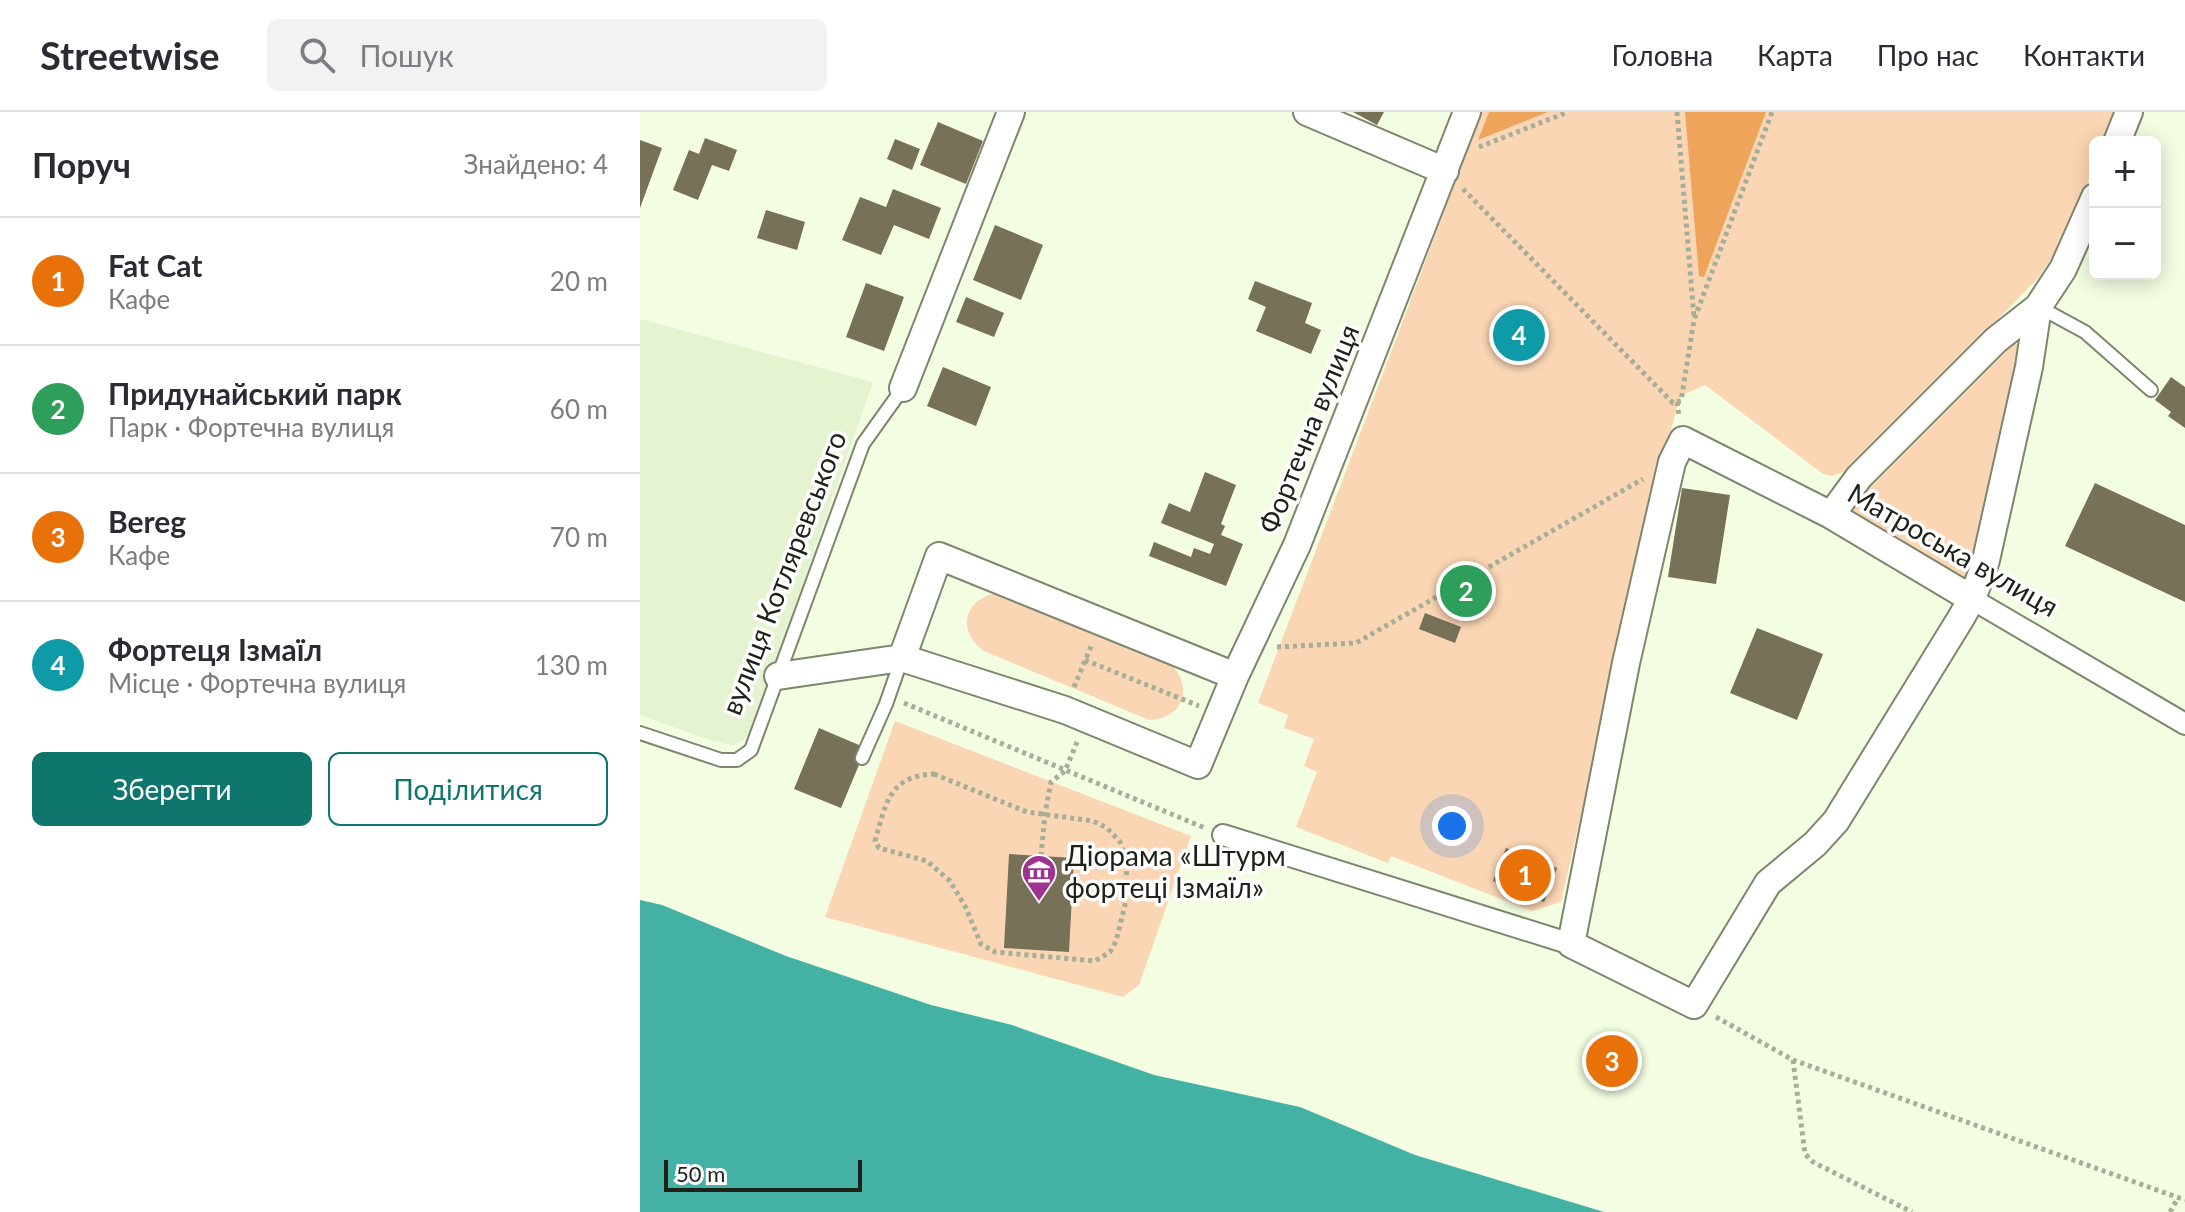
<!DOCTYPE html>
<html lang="uk">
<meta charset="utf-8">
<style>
body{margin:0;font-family:Lato,sans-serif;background:#f2f2f3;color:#2b2b33}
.controls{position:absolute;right:24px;top:24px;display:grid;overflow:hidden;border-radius:12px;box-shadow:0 4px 20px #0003}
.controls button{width:72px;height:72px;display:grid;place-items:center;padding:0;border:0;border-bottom:2px solid #e1e1e2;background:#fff;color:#2b2b33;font:40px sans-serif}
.scale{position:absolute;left:24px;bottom:20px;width:198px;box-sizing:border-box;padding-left:8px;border:4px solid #1d2117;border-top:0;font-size:22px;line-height:28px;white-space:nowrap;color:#1d2117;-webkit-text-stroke:6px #fff;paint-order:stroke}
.you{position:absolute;left:812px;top:714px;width:28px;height:28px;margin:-20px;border:6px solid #fff;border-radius:50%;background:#1a73e8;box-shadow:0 0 0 12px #1a73e833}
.badge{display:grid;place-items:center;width:52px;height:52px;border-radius:50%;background:#0f766e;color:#fff;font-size:26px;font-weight:700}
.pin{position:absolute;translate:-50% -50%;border:4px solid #fff;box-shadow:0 2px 8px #0006}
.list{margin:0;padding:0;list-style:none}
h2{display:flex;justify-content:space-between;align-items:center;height:104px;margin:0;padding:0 32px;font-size:34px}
h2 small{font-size:26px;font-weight:400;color:#7c7c81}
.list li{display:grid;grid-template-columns:52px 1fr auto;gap:24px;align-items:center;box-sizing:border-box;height:128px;padding:0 32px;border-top:2px solid #e1e1e2}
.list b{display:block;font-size:30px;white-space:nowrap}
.list p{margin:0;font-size:26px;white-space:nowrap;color:#7c7c81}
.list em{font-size:26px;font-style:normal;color:#7c7c81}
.actions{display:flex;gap:16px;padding:24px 32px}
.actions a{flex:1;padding:18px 0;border:2px solid #0f766e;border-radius:12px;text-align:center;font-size:28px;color:#0f766e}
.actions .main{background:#0f766e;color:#fff}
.icon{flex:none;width:44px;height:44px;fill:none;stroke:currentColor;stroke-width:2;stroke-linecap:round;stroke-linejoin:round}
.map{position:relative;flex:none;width:1545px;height:1100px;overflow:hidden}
header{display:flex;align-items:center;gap:48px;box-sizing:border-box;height:112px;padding:0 40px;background:#fff;border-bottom:2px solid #e1e1e2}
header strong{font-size:38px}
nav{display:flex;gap:44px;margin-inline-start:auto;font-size:28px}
.search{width:560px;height:72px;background:#f2f2f3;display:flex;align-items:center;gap:20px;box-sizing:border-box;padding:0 28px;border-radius:12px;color:#7c7c81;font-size:30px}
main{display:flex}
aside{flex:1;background:#fff}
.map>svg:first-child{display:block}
.built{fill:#e5f3d0}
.green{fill:#fbd6b4}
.forest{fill:#eea55b}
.water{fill:#44b1a5}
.building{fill:#777158}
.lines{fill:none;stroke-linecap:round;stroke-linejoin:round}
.service-casing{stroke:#7d866e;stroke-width:16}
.pedestrian-casing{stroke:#7d866e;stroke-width:24}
.minor-casing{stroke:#7d866e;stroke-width:30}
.path{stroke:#a6ae99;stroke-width:5;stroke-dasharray:4 4;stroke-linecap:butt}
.service{stroke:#fff;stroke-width:12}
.pedestrian{stroke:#fff;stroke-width:20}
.minor{stroke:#fff;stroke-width:26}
.labels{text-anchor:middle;stroke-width:7;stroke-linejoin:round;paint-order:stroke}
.street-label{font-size:28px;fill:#1d2117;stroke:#fff}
.poi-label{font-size:28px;fill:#1d2117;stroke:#fff;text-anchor:start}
</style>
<header>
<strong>Streetwise</strong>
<div class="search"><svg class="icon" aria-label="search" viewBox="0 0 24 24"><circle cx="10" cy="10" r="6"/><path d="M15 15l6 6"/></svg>Пошук</div>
<nav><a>Головна</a><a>Карта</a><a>Про нас</a><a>Контакти</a></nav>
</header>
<main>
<aside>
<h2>Поруч<small>Знайдено: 4</small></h2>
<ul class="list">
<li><span class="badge" style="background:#e8710a">1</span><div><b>Fat Cat</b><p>Кафе</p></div><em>20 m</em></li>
<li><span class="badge" style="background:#2e9e5b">2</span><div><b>Придунайський парк</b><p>Парк · Фортечна вулиця</p></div><em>60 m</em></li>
<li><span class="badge" style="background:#e8710a">3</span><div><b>Bereg</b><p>Кафе</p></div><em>70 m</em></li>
<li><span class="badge" style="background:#0f9aa8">4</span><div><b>Фортеця Ізмаїл</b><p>Місце · Фортечна вулиця</p></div><em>130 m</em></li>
</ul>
<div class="actions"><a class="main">Зберегти</a><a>Поділитися</a></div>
</aside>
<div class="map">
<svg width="1545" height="1100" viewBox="0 0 1545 1100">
<rect width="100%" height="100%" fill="#f2fde2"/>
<path class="built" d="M0,207l233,63 -121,348 -8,10 -11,5 -20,-4 -73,-26z"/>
<path class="green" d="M842,0h633l-12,30h-8c0,44 -31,99 -56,135l-187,192 -20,7 -9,-2 -118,-89 -25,11 -22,83 -97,423 -29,9 -141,-55 -3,7 -92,-36 21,-55 -13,-6 10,-27 -30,-11 4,-13 -30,-12z
M1371,230l10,4 -43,221 -12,12 -5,1 -108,-61 -3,-15z
M357,481l175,72c22,25 10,54 -23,55l-165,-69c-28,-20 -20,-52 13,-58z
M255,609l296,115 -52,149 -16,12 -298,-80z"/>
<path class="forest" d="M849,0h59l-70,28z
M1045,0h81l-62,165 -5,-1z"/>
<path class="water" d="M0,788l22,5 124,51 145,49 81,20 142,50 146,32 115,48 189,57h-964z"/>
<path class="building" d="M713,0h31l-7,13z
M298,10l45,19 -17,43 -46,-19z
M65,26l32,12 -8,21 -17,-6 -14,35 -25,-10 16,-40 10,4z
M255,27l25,10 -8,21 -25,-11z
M0,28l22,8 -22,60z
M253,77l48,19 -12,31 -35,-14 -13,30 -39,-15 18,-43 26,10z
M126,98l39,12 -8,28 -40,-12z
M355,113l48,20 -22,55 -48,-20z
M615,169l57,22 -7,20 16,7 -10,24 -55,-23 10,-24 -18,-8z
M226,171l38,14 -20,54 -38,-14z
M326,185l38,16 -10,24 -38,-15z
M303,255l48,20 -15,39 -49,-20z
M1531,265l14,10v41l-17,-12 3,-4 -16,-12z
M565,360l31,13 -15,39 4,2 -4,9 22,9 -17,42 -77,-30 5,-14 37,15 3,-9 16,6 4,-10 -53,-21 8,-20 21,9z
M1455,371l90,42v77l-120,-56z
M1042,376l48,7 -14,89 -48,-7z
M785,501l36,14 -6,16 -36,-14z
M1117,516l66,26 -26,66 -67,-27z
M179,616l47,20 -25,60 -47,-19z
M866,736l51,20 -13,34 -51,-21z
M369,742l65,4 -5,94 -65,-4z
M956,929l41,14 -9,26 -41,-15z"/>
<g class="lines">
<defs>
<path id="service" d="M1399,195l46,25 66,58
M0,621l81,27h16l14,-10 112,-306 40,-56
M222,646l24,-54 16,-46"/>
<path id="pedestrian" d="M1332,487l213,125
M583,723l348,109"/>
<path id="minor" d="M667,0l138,59
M1477,30l12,-30
M263,276l108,-276
M1191,403l28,-38 137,-137 42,-33 25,-38 32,-72
M1332,487l-141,-84 -148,-75 -11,22 -46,201 -55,281 123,61 74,-122 47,-39 21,-23 125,-203c11,-18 19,-38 25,-58l43,-193 9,-60
M138,564l124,-18
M595,564l-296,-120 -37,102 163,52 133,55 37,-89 62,-131 170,-433"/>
</defs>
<use href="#service" class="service-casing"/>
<use href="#pedestrian" class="pedestrian-casing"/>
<use href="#minor" class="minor-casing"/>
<path class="path" d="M1037,0l17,206
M839,35l89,-35
M823,77l210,214 4,-1 2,14
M1037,290l4,-1 13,-81 78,-208
M637,535l79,-4 287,-164
M445,548l114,46
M434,575l18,-43
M264,591l301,125
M294,662l93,38 66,9 14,7 13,14 7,22 -2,41 -9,36 -6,11 -15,9 -100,-9 -14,-8 -16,-38 -15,-25 -23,-20 -48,-13 -4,-7c11,-38 14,-65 59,-67z
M401,744l4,-42 6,-32 14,-11 12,-29
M1076,905l77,43 392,140
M1153,948l12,94 8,8 99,50
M1530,1100l8,-14"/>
<use href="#service" class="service"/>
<use href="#pedestrian" class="pedestrian"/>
<use href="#minor" class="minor"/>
</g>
<defs>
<symbol id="museum-pin" viewBox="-11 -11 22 30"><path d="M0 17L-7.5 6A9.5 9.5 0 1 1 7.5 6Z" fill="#a03292" stroke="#fff"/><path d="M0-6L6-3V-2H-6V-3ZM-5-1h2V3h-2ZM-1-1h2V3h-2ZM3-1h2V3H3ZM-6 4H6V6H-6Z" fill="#fff"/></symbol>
</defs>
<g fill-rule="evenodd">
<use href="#museum-pin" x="379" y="740" width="40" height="54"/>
</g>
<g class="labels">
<g class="street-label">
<text transform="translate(669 317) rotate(-68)" y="10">Фортечна вулиця</text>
<text transform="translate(1313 438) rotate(30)" y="10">Матроська вулиця</text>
<text transform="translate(144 461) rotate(-69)" y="10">вулиця Котляревського</text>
</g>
<g class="poi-label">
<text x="425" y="754">Діорама «Штурм<tspan x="425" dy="32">фортеці Ізмаїл»</tspan></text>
</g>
</g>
</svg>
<div class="controls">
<button>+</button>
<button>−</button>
</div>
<div class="scale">50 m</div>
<div class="you"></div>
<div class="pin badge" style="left:885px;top:763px;background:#e8710a">1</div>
<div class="pin badge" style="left:826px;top:479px;background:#2e9e5b">2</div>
<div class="pin badge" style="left:972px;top:949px;background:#e8710a">3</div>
<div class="pin badge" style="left:879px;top:223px;background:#0f9aa8">4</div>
</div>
</main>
